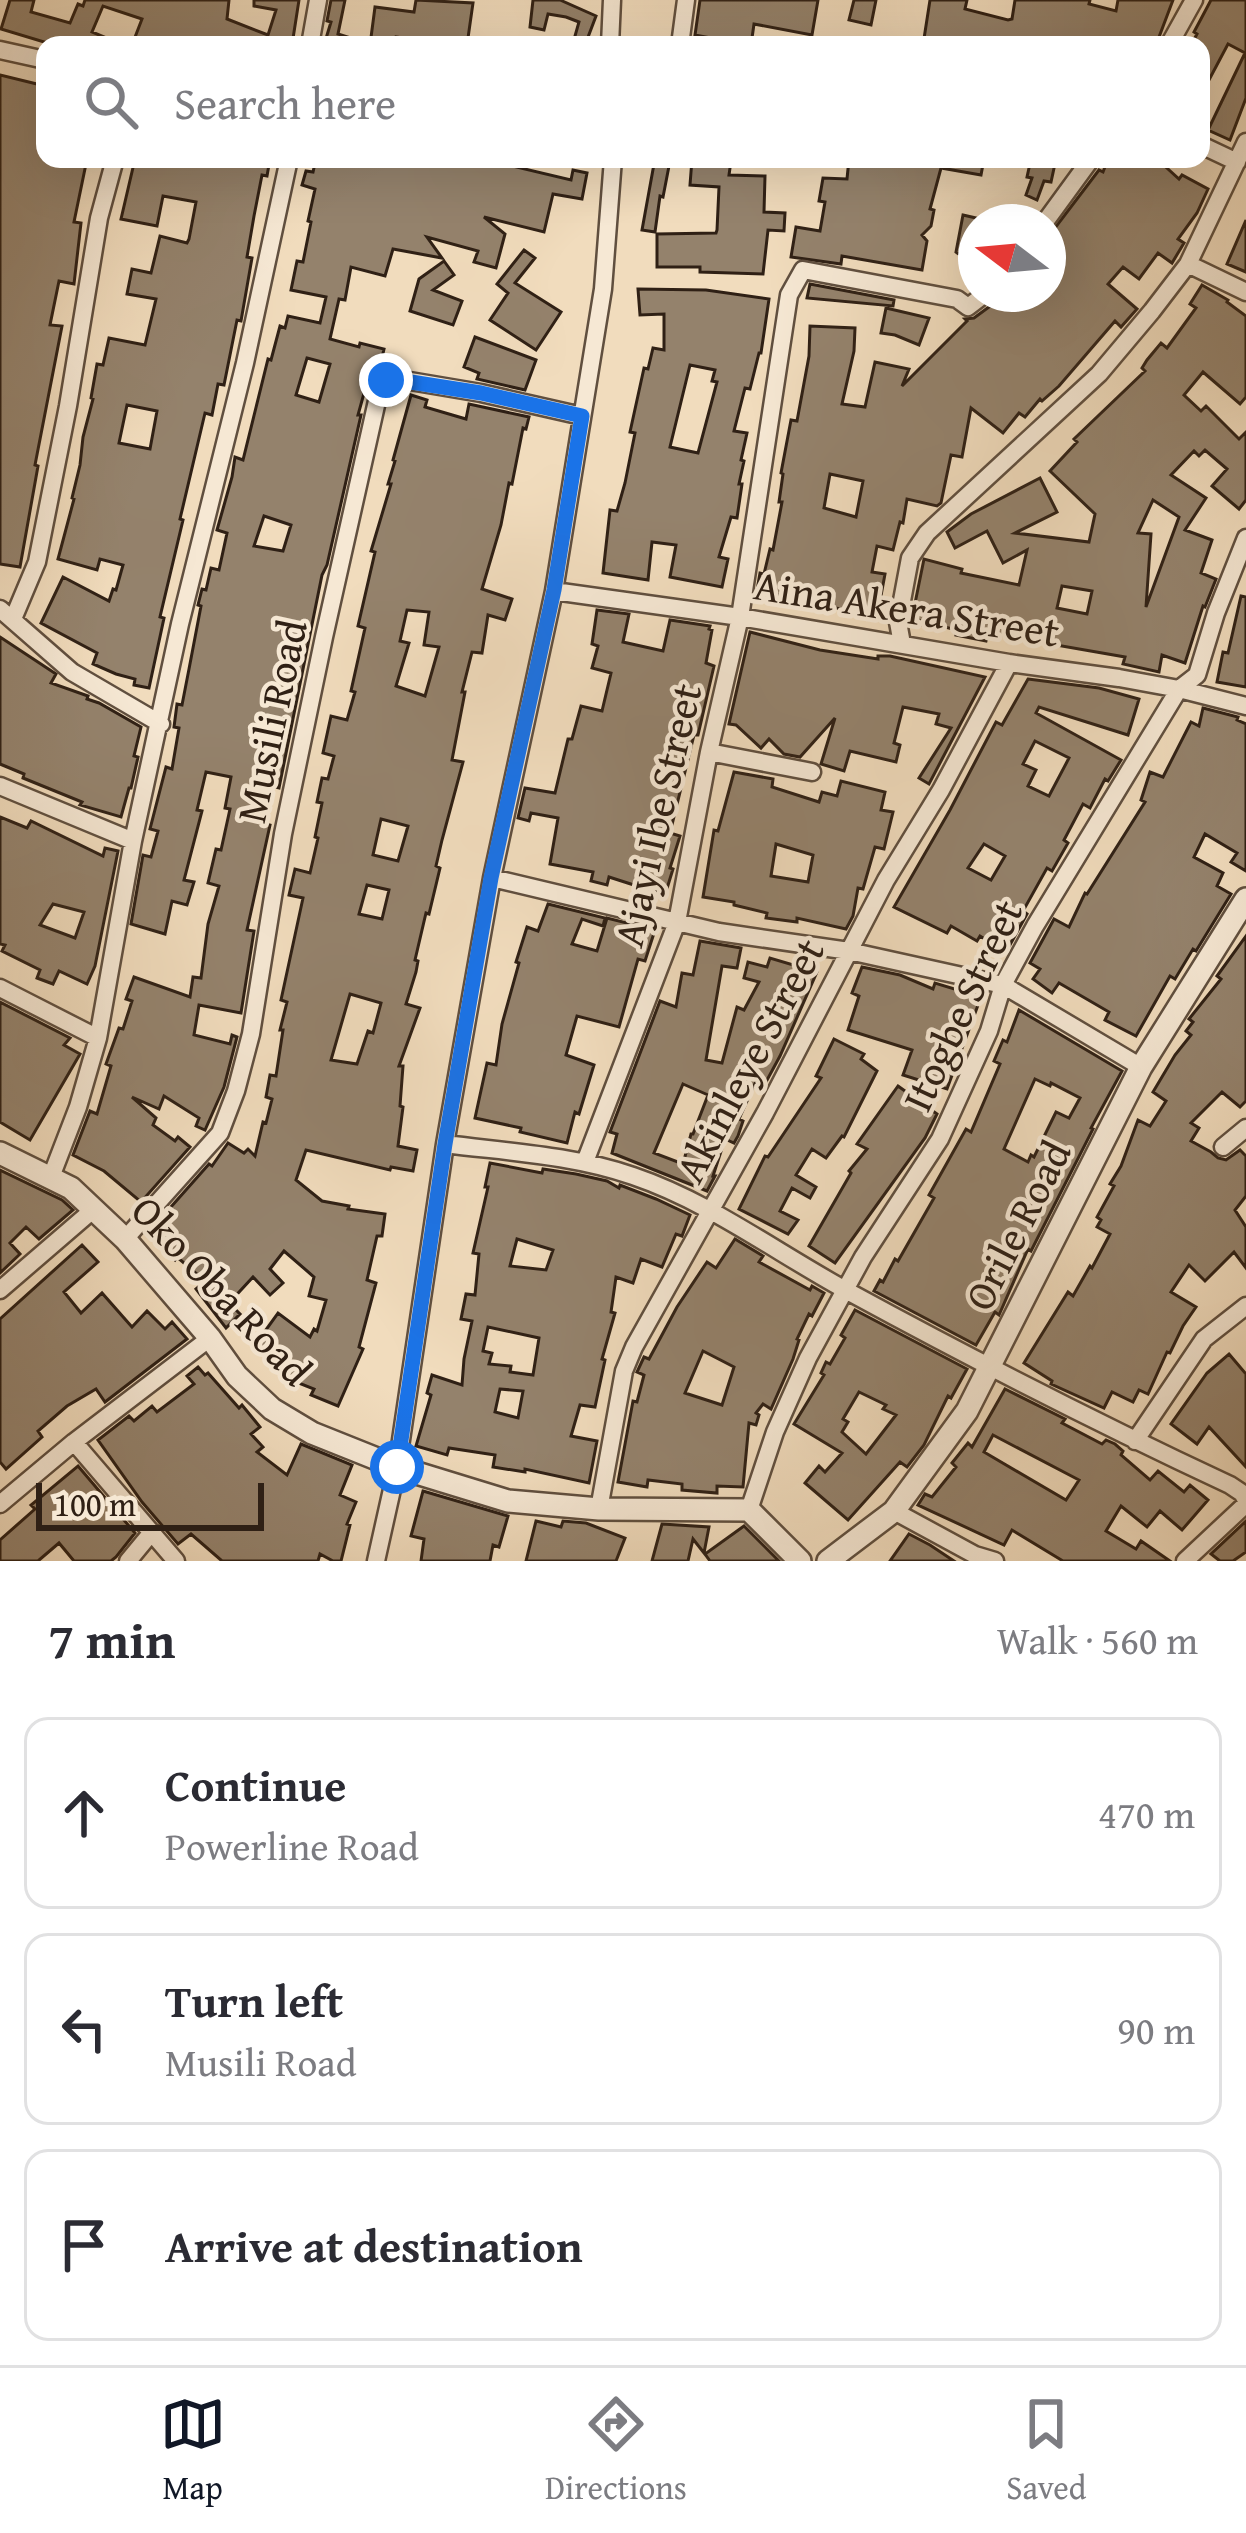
<!DOCTYPE html>
<meta charset="utf-8">
<style>
body{margin:0;font-family:"Gentium Book Plus",serif;background:#f7f7f7;color:#2b2b33}
.compass{position:absolute;left:958px;top:204px;width:108px;height:108px;border-radius:50%;background:#fff;box-shadow:0 12px 48px #0002;rotate:286deg}
.scale{position:absolute;left:36px;bottom:30px;width:228px;box-sizing:border-box;padding-left:12px;border:6px solid #2f2015;border-top:0;font-size:33px;line-height:42px;white-space:nowrap;color:#2f2015;-webkit-text-stroke:9px #f6e8d4;paint-order:stroke}
.stop{position:absolute;width:36px;height:36px;margin:-27px;border:9px solid #1a73e8;border-radius:50%;background:#fff}
.stop.end{background:#1a73e8;border-color:#fff;box-shadow:0 3px 12px #0008}
.list{margin:0;padding:0;list-style:none}
h2{display:flex;justify-content:space-between;align-items:center;height:156px;margin:0;padding:0 48px;font-size:51px}
h2 small{font-size:39px;font-weight:400;color:#7c7c81}
.list li{display:grid;grid-template-columns:78px 1fr auto;gap:36px;align-items:center;box-sizing:border-box;height:192px;margin:0 24px 24px;padding:0 24px;border:3px solid #e1e1e2;border-radius:24px}
.list b{display:block;font-size:45px;white-space:nowrap}
.list p{margin:0;font-size:39px;white-space:nowrap;color:#7c7c81}
.list em{font-size:39px;font-style:normal;color:#7c7c81}
.icon{flex:none;width:66px;height:66px;fill:none;stroke:currentColor;stroke-width:2;stroke-linecap:round;stroke-linejoin:round}
.map{position:relative;flex:none;width:1246px;height:1561px;overflow:hidden}
.search{position:absolute;background:#fff;box-shadow:0 12px 48px #0002;left:36px;right:36px;top:36px;height:132px;display:flex;align-items:center;gap:30px;box-sizing:border-box;padding:0 42px;border-radius:24px;color:#7c7c81;font-size:45px}
.sheet{height:804px;background:#fff}
nav{display:flex;justify-content:space-around;align-items:center;box-sizing:border-box;height:168px;border-top:3px solid #e1e1e2;background:#fff;font-size:33px;color:#7c7c81}
nav a{display:grid;justify-items:center;gap:6px}
nav .on{color:#111827}
.map>svg:first-child{display:block}
.building{fill:#94826c;stroke:#2f2015;stroke-width:3;fill-rule:evenodd}
.lines{fill:none;stroke-linecap:round;stroke-linejoin:round}
.minor-casing{stroke:#604f3f;stroke-width:21}
.tertiary-casing{stroke:#604f3f;stroke-width:26}
.minor{stroke:#f6e8d4;stroke-width:16}
.tertiary{stroke:#f6e8d4;stroke-width:21}
.route{stroke:#1a73e8;stroke-width:15}
.labels{text-anchor:middle;stroke-width:9;stroke-linejoin:round;paint-order:stroke}
.street-label{font-size:42px;fill:#2f2015;stroke:#f6e8d4}
</style>
<div class="map">
<svg width="1246" height="1561" viewBox="0 0 1246 1561">
<rect width="100%" height="100%" fill="#f1dcbd"/>
<filter id="stains"><feTurbulence type="fractalNoise" baseFrequency=".00167" numOctaves="4"/><feColorMatrix values="0 0 0 0 .2 0 0 0 0 .09 0 0 0 0 .02 0 0 0 .5 -.17"/></filter>
<radialGradient id="worn" r=".72"><stop offset=".6" stop-color="#630" stop-opacity="0"/><stop offset="1" stop-color="#630" stop-opacity=".3"/></radialGradient>
<path class="building" d="M10,0h24l-3,12 39,11 8,-19 5,2 2,-6h144l-2,19 41,16 8,-25 -22,-4v-6h45l-7,45h-160l10,-26 -39,-13 -11,26 31,13h-69l-53,-16z
M331,0h14l-7,34 25,8 -1,3h-38l7,-23 -4,-1z
M416,0l57,3 -6,42h-20l-51,-8 -2,8h-24l5,-38 39,5z
M533,0h27l36,16 -11,29 -12,-2 6,-21 -13,-5 -18,-3 -4,16 -14,-3z
M700,0h118l-6,35 -58,-11 -3,21 -30,-3v-2l-26,-5z
M854,0h22l-5,25 -22,-5z
M930,0h37l-2,9 43,11 4,-1 3,-19h75l-1,4 27,7 2,-11h55l-17,45h-120l-20,-3 -1,3h-92z
M1211,0h35v98l-16,42 -22,-10 37,-77 -17,-9 -27,51v-50h-10l6,-11 -3,-2z
M0,75l45,11v73h42l-13,63 7,1 -7,61 -15,-3 -9,44 12,1 -27,139 3,1 -18,101 -20,-3z
M135,159h135l-3,17 -5,-1 -8,41 -7,41 5,1 -11,63 -4,-1 -13,65 -6,-1 -6,31 -7,-2 -25,106 3,1 -23,97 4,1 -15,70 -15,-3 1,-6 -19,-5 -23,-10 4,-11 -56,-30 22,-46 46,24 4,-12 3,1 7,-25 -23,-6 -3,11 -39,-11 16,-60 -2,-1 8,-33 3,-28 10,-38 -2,-1 6,-34 6,1 6,-27 36,7 11,-46 -29,-5 5,-25 19,4 9,-37 27,7 2,-4 7,-37 -33,-6 -6,30 -36,-7zM127,405l30,6 -7,38 -31,-6z
M316,159h153l21,4 1,-2 80,19 2,-10 14,3 -5,26 -29,-5 -9,38 -60,-15 21,17 -9,34 -22,-6 4,-11 -51,-14 15,21 -49,-9 -8,27 -34,-9 -6,33 -6,-1 -9,40 29,8 1,-4 24,6 -5,21 -6,6 -4,-1 -11,40h3l-34,150 -5,10 -43,213 -12,-3 -8,37 11,3 -23,105 7,1 -13,82 -42,-8 -5,30 36,9 2,-9 5,2 -13,50 -19,43 -9,-4 3,-8 -35,-22 -5,13 -27,-12 24,21 -3,7 22,16 3,-4 12,10 -49,55 -37,-31 -31,-16 17,-44 7,3 14,-48 -5,-2 13,-36 4,1 9,-28 -6,-2 8,-22 56,20 3,-20 8,1 7,-54 11,-38 -11,-3 8,-34 5,1 9,-41 -5,-1 6,-31 -25,-5 -9,38 5,1 -18,69 10,2 -7,23 -15,-4 -7,33 -34,-10 12,-69 8,2 7,-26 -8,-2 16,-62 6,2 7,-41 -5,-1 3,-23 5,1 7,-36 12,-63 -3,-1 4,-16 4,1 5,-22 8,2 8,-37 -10,-3 15,-53 3,-20 8,3 25,-101 3,1 9,-34 5,2 3,-12 32,7 6,-26 -35,-7 6,-29 6,1 8,-40 -3,-1 7,-32 -13,-4 4,-14 7,1zM307,358l23,6 -11,38 -23,-7zM264,516l27,9 -8,26 -29,-5z
M692,159l39,2 -2,14 36,1 -1,36 21,1 -1,18 -16,-1 -5,44 -63,-2v-5h-43v-33l59,-1 1,-3 2,-43 -29,-2z
M849,159h135l-3,16 -40,-7 -11,41 4,1 -3,16 -9,9 5,6 -5,29 -80,-14 -1,8 -50,-7 5,-30 24,4 5,-29 -6,-1 4,-23 24,1z
M1031,159h25l-5,23 -7,-1 -7,19 -11,-5 6,-17 -5,-1z
M1108,159h49l22,20 3,-4 26,14 -11,24 -19,26 6,4 -12,20 -14,-10 -19,26 -16,-12 -15,17 29,25 -16,18 -6,-6 -56,65 -17,15 -2,-2 -15,18 -6,-4 -16,20 -32,-25 -9,49 -11,-2 -10,48 -4,3 -30,-7 -4,24 -3,-1 -7,28 -16,-4 -5,26 13,2 -7,38 -28,-5 -1,4 -92,-21 3,-17 4,1 6,-25 3,1 9,-48h-3l4,-28 -2,-1 10,-53 6,1 12,-65 1,-30 45,2 -1,23 -12,53 23,3 10,-45 34,7 -7,17 65,-65 -2,-2 9,-1 19,-14 5,-10h50v-57l51,-67 4,2zM830,474l33,7 -7,36 -32,-9z
M654,164l15,2 -6,31 -3,-1 -5,36 -13,-2z
M963,215l13,3v42l-3,5 -17,-13z
M1246,220v52l-19,-8z
M524,250l11,8 -20,25 46,29 -25,38 -46,-30 18,-27 -11,-9z
M444,261l10,14 -21,15 29,11 -9,24 -43,-14 9,-32z
M810,284l84,16 -1,6 -86,-8z
M1202,285l26,15 -1,2 19,14v81l-6,7 -37,-32 -19,23 17,16 5,-5 33,33 7,-7v68l-7,9 -27,-23 15,-17 -22,-19 -6,6 -5,-5 -23,24 35,23 -21,32 27,10 -11,33 15,6 -11,28 -2,-1 -18,57 -23,-8 -3,17 -36,-8 2,-7 -137,-24 -2,8 -30,-6 1,-5 -36,-9v4l-10,-2 13,-64 38,10 -1,4 58,12 8,-35 -24,13 -16,-32 -32,17 -8,-16 24,-18 69,-36 17,34 -42,21 74,9 6,-28 -45,-43 27,-29 -3,-3 71,-68 -3,-3 5,-8 14,-17 6,5 29,-40 -6,-4zM1153,500l26,17 -33,90 5,-73 -13,-1zM1062,586l30,5 -5,23 -30,-6z
M638,289l68,1 63,9 -8,54h-2l-9,36 -5,-1 -11,43 13,2 -6,27 3,1 -5,23h3l-5,34 -6,-1 -12,40 9,2 -6,28 -52,-10 6,-32 -24,-3 -4,38 -45,-7 7,-63 7,1 8,-28 10,-50 -5,-1 14,-64 4,1 5,-21 11,2v-36l-24,1zM690,365l25,5 -3,11 5,1 -19,71 -28,-6z
M886,308l43,10 -10,27 -24,-10 -14,-2z
M475,337l61,23 -11,30 -48,-11 2,-6 -15,-6z
M411,395l16,5 -2,7 41,12 3,-15 60,13 -3,12 -3,-1 -11,56 -3,-1 -8,42 -19,64 30,10 -7,21 -17,-5 -6,38 -10,-1 -10,40h3l-13,68 11,2 -21,78 -6,26 4,2 -11,46 -3,-1 -11,47 3,1 -2,11 -10,32 14,4 -21,58h4l-3,40 3,1 -5,39 19,4 -4,21 -22,-4 -1,3 -84,-20 -10,30 26,21 27,5 -1,3 37,5 -3,22h-5l-10,44 9,3 -17,64 4,2 -25,57 -27,-11 3,-6 -28,-11 4,-9 -35,-24 23,-32 32,24 4,-8 3,2 9,-31 -17,-4 5,-19 -30,-26 -14,18 13,14 -13,12 -17,-18 -24,26 11,11 -14,14 -30,-39 9,-8 -28,-24 -2,3 -28,-26 62,-70 3,2 16,-23 16,10 4,-4 7,7 8,-34 3,1 6,-24 -6,-2 4,-22 6,1 7,-46h-3l7,-28 -6,-2 22,-102 -14,-3 6,-26 15,4 8,-35 -3,-1 7,-34 -5,-1 5,-24 6,1 6,-23 -11,-3 8,-37 16,4 8,-28 -4,-1 14,-63 -7,-2 17,-74 -4,-1 20,-67h-3l7,-23 -2,-1zM407,610l22,2 -5,33 15,2 -14,49 -29,-10 13,-43 -9,-2zM381,819l27,7 -10,35 -25,-6zM367,885l22,5 -7,29 -23,-5zM350,994l31,9 -8,30 -5,-2 -11,33 -26,-4z
M1241,596l5,1v90l-29,-5 6,-30 5,1z
M597,610l32,4 -6,28 40,9 7,-31 40,6 -1,3 3,1 -6,33 8,3 -16,69h-4l-24,98 10,3 -10,32 3,1 -8,26 -56,-18 -2,8 -16,-4 2,-9 -43,-8 8,-46 -27,-5 -2,8 -11,-3 7,-30 30,5 13,-54h4l9,-33 21,5 9,-38 -19,-5 6,-22 -6,-2z
M750,632l70,18 58,9v-3h12l95,21 -56,107 -10,-6 32,-50 -15,-4 3,-10 -36,-7 -9,36 6,2 -4,17 -46,-11 -6,20 -23,-7 14,-46 -35,39 -16,-3 -15,-15 -8,9 -25,-23 -7,-1z
M0,637l56,37 -5,9 37,13 -1,3 12,4 42,24 -7,29 4,1 -7,31h-2l-8,29 -41,-12 2,-3 -59,-24 1,-4 -24,-10z
M1028,679l71,9 40,11 -11,36 -89,-28 -3,6 85,47 -13,21 -3,-2 -15,29 -7,-4 -19,36 4,3 -16,28 -5,-3 -24,43 4,3 -21,38 -26,-16 -3,5 -26,-15 -4,7 -53,-26 56,-97 46,-88 6,3zM1035,741l34,17 -20,38 -21,-10 8,-16 -13,-6zM984,844l21,12 -14,24 -23,-12z
M1203,708l35,9 -1,3 9,4v147l-15,-9 6,-9 -32,-19 -11,23 29,16 -6,13 14,8 -35,57 -3,-2 -18,30 -5,-3 -34,60 -31,-16 4,-8 -50,-29 -7,10 -19,-14 7,-10 -10,-6 24,-44 15,8 16,-34 2,1 58,-92 -4,-2 9,-28 13,5 28,-55 8,4z
M734,772l39,7 -1,8 47,15 3,-10 15,4 4,-15 44,11 -4,18 12,2 -9,37 -9,-2 -12,42 -5,-1 -5,28 -7,13 -49,-11v4l-31,-4 1,-5 -33,-8v-3l-31,-5 11,-67 4,1zM776,844l37,11 -5,27 -37,-6z
M0,817l27,11 4,-7 72,35 2,-8 13,3 -23,115 -8,18 -28,-13 -6,13 -16,-6 3,-8 -38,-19 3,-6 -5,-1zM53,904l31,8 -9,26 -35,-13z
M548,904l57,14 -2,8 -21,-7 -10,25 25,7 10,-33 48,12 -10,31 -7,-2 -19,68 -42,-11 -11,39 28,10 -15,49 -4,-2 -8,31 -47,-11 1,-4 -46,-10 12,-55 9,2 6,-41 17,-61 -3,-1 11,-35 11,4z
M1246,936v165l-6,6 -18,-15 -31,31 8,5 -8,13 20,11 7,6 8,2 14,-10 6,6v40l-11,14 11,17v41l-12,-16 -29,29 -16,-16 -18,27 25,15 -13,19 -13,27 -3,-1 -19,42 -9,-4 -6,12 -21,-10 -8,16 -53,-24 1,-3 -28,-18 44,-71 5,4 17,-30 2,2 18,-34 -13,-7 4,-7 -4,-3 17,-31 -4,-2 11,-18 17,-46 12,6 16,-25 -13,-9 22,-37 16,-20 -5,-4 7,-9 -4,-3 32,-40 -4,-3z
M700,941l41,7 -4,20 -15,-2 -16,94 16,3 15,-56 7,3 15,-28 -15,-4 4,-16 19,5 3,-9 47,14 -37,84 -14,26 -8,-5 -19,42 4,2 -5,15 -4,7 -9,-4 -12,37h2l-8,15 -95,-38 5,-19 -7,-2 50,-131 16,6 6,-34 11,2zM683,1084l25,11 -15,39h-2l-8,30 -29,-11z
M862,967l38,8 33,14 2,-6 46,14 -34,92 -44,-14 9,-25 -64,-20 11,-34 -7,-3z
M0,1002l70,36 -6,7 16,9 -50,86 -30,-18z
M1019,1010l103,61 -31,57 2,1 -62,122 -3,-2 -29,66 -4,-3 -19,33 -102,-54 6,-11 3,2 12,-23 3,2 36,-63 -5,-3 37,-66 5,3 29,-68 -6,-3 9,-21 4,2zM1035,1079l15,7 1,-3 29,15 -11,20 -13,-6 -22,45 -3,-2 -3,7 -24,-13z
M834,1039l30,15 -3,5 16,12 -33,66 -2,-1 -16,22 -14,-9 -16,26 20,12 -6,11 -18,-10 -12,23 18,9 -10,14 -49,-25 26,-53 3,1 53,-79 -5,-2z
M898,1086l39,28 -12,24 -90,125 -26,-17 42,-73 -2,-2 18,-22 -10,-5z
M490,1163l52,10 1,-4 33,5 31,7 12,7 1,-3 36,14 34,16 -8,21 -6,-2 -14,33 -21,-8 -8,24 -17,-6 -5,35 4,1 -13,46 3,1 -10,47 -15,-2 -9,31 26,5 -8,42 -64,-14v3l-32,-5 2,-12 -46,-7 -2,7 -31,-9 15,-51 -4,-2 5,-18 30,10 2,-26 8,-38 -11,-2 5,-25 9,1 4,-41 -6,-1 15,-66h-3zM517,1239l36,11 -7,20 -36,-4zM488,1327l51,11 -6,37 -23,-3 1,-6 -22,-2 3,-11 -9,-2zM500,1389l23,2 -5,27 -23,-6z
M0,1170l62,30 11,10 -34,29 -13,-12 -16,16 10,11 -20,19z
M735,1239l28,17 -4,6 51,28 2,-4 12,7 -12,23 -3,-2 -12,25 2,1 -6,19 -22,50 -8,-5 -7,9 3,2 -3,10 -7,-2 -6,64 -26,-1v7l-35,-3v-6l-34,-4 -1,7 -29,-5 15,-81 4,1 7,-27 -7,-3 7,-15 5,2 28,-52 30,-45 9,6zM703,1351l31,16 -12,38 -37,-12z
M82,1245l16,17 -34,30 17,21 21,-20 30,34 15,-16 18,18 7,-7 15,17 -82,63 -9,-13 -29,17 -29,25 4,6 -36,32 -6,-7v-143z
M855,1310l112,59 -16,29 -3,-2 -24,49 -17,22 -7,-5 -52,58 -43,-37 14,-17 6,6 17,-19 -48,-29 30,-49 -3,-2 5,-11 4,2 15,-26 -4,-3zM859,1392l27,13 -3,4 13,6 -30,39 -24,-22 6,-10 -5,-3z
M1229,1354l17,20v93l-37,-40 -12,17 -26,-20 36,-51z
M198,1367l7,8 3,-2 31,35 3,-3 18,22 -9,7 12,13 -6,5 30,23 14,-31 51,21 -12,30 16,7 -9,22 3,1 -9,36h-8l-13,-7 -2,7h-96l-31,-27 -13,10 -36,-42 -44,-62 31,-24 5,5 18,-15 5,6 37,-28 -7,-8z
M1005,1389l60,30 -3,4 40,21 4,-4 9,4 8,7 -2,4 29,25 8,-9 26,21 6,-7 18,15 -26,30 -22,-19 -13,16 -26,-21 -15,25 30,18 5,-8 29,20h-107l-51,-31 -8,15 -86,-40 7,-11 7,3 24,-30 -4,-4 16,-20 4,4zM993,1435l86,45 -13,20 -82,-48z
M78,1466l57,67 -19,24 -5,4h-37l-15,-18 -21,18h-38v-21l35,-31 -4,-4z
M423,1491l85,25 -9,31 -6,-2 -3,16h-69l3,-22 -13,-3z
M536,1521l25,6 2,-6 23,2 39,15 -9,23h-90z
M1246,1521v31l-13,9h-13l-9,-7z
M662,1524l47,3 -5,26 -11,-14 -5,22h-36z
M744,1526l35,35h-69l-5,-7z
M909,1534l21,11 24,16h-64z"/>
<g class="lines">
<defs>
<path id="minor" d="M310,45l8,-45
M610,45l2,-45
M680,45l6,-45
M1169,45l25,-45
M0,50l45,10
M1201,145l36,17
M1045,222l46,-63
M1188,264l58,28
M554,591l186,26 269,46 110,15 60,11 67,17
M0,609l72,63 89,52
M13,619l24,-57 31,-156 31,-188 16,-59
M902,644l-4,-22 12,-64 17,-25 172,-159 53,-63 36,-47 58,-122
M709,752l103,20
M0,786l133,55
M492,878l227,54 130,19 154,34 138,82
M0,988l98,50
M445,1144c62,8 128,11 188,32 77,26 144,77 216,116 125,68 252,133 381,193l12,8 4,7
M1223,1147l23,-19
M585,1162l92,-240 32,-170 31,-135 49,-322 14,-25 154,29 11,8 17,-13
M51,1177l27,-70 20,-69 35,-197 47,-217 65,-261 44,-204
M125,1239l95,-106 16,-42 15,-57 32,-200 41,-197 55,-245 7,-12 12,-1 83,14 101,23
M0,1290l94,-81
M1135,1441l69,-102 42,-33
M74,1442l102,119
M0,1504l74,-62 136,-104
M599,1509l25,-138 10,-24 131,-234 121,-233 55,-90 68,-127
M749,1510l26,-78 33,-74 55,-101 77,-118 49,-108 14,-46 32,-59 144,-237 18,-14 19,-62 30,-75
M894,1511l81,44 20,6
M128,1561l24,-29
M376,1561l21,-94 48,-323 47,-266 62,-287 49,-302 10,-130
M1185,1561l61,-57"/>
<path id="tertiary" d="M0,1153l71,35 54,51 85,99 27,38 35,33 40,24 85,34 111,34 91,8 150,1 51,51
M828,1561l66,-50 73,-100 174,-344 105,-168"/>
</defs>
<use href="#minor" class="minor-casing"/>
<use href="#tertiary" class="tertiary-casing"/>
<use href="#minor" class="minor"/>
<use href="#tertiary" class="tertiary"/>
</g>
<g class="lines">
<path class="route" d="M386,380h12l83,13 101,23 -28,174 -63,288 -46,266 -48,323"/>
</g>
<g class="labels">
<g class="street-label">
<text transform="translate(907 608) rotate(9)" y="15">Aina Akera Street</text>
<text transform="translate(271 721) rotate(-78)" y="15">Musili Road</text>
<text transform="translate(657 815) rotate(-77)" y="15">Ajayi Ibe Street</text>
<text transform="translate(962 1005) rotate(-65)" y="15">Itogbe Street</text>
<text transform="translate(749 1060) rotate(-62)" y="15">Akinleye Street</text>
<text transform="translate(1017 1225) rotate(-63)" y="15">Orile Road</text>
<text transform="translate(222 1290) rotate(47)" y="15">Oko Oba Road</text>
</g>
</g>
<rect width="100%" height="100%" filter="url(#stains)"/>
<rect width="100%" height="100%" fill="url(#worn)"/>
</svg>
<svg class="compass" viewBox="-18 -18 36 36"><path d="M0-13l5 13h-10z" fill="#e53935"/><path d="M0 13l5-13h-10z" fill="#7c7c81"/></svg>
<div class="scale">100 m</div>
<div class="stop" style="left:397px;top:1467px"></div>
<div class="stop end" style="left:386px;top:380px"></div>
<div class="search"><svg class="icon" aria-label="search" viewBox="0 0 24 24"><circle cx="10" cy="10" r="6"/><path d="M15 15l6 6"/></svg>Search here</div>
</div>
<section class="sheet">
<h2>7 min<small>Walk · 560 m</small></h2>
<ul class="list">
<li><svg class="icon" aria-label="ahead" viewBox="0 0 24 24"><path d="M12 20V5M6 11l6-6 6 6"/></svg><div><b>Continue</b><p>Powerline Road</p></div><em>470 m</em></li>
<li><svg class="icon" aria-label="left" viewBox="0 0 24 24"><path d="M17 20v-9H6M10 6l-5 5 5 5"/></svg><div><b>Turn left</b><p>Musili Road</p></div><em>90 m</em></li>
<li><svg class="icon" aria-label="arrive" viewBox="0 0 24 24"><path d="M6 21V4h12l-3 4 3 4H6"/></svg><div><b>Arrive at destination</b></div></li>
</ul>
</section>
<nav>
<a class="on"><svg class="icon" aria-label="map" viewBox="0 0 24 24"><path d="M3 6l6-2 6 2 6-2v14l-6 2-6-2-6 2zM9 4v14M15 6v14"/></svg>Map</a>
<a><svg class="icon" aria-label="directions" viewBox="0 0 24 24"><path d="M12 3l9 9-9 9-9-9zM9 14v-3h6M13 9l2 2-2 2"/></svg>Directions</a>
<a><svg class="icon" aria-label="saved" viewBox="0 0 24 24"><path d="M7 4h10v16l-5-4-5 4z"/></svg>Saved</a>
</nav>
